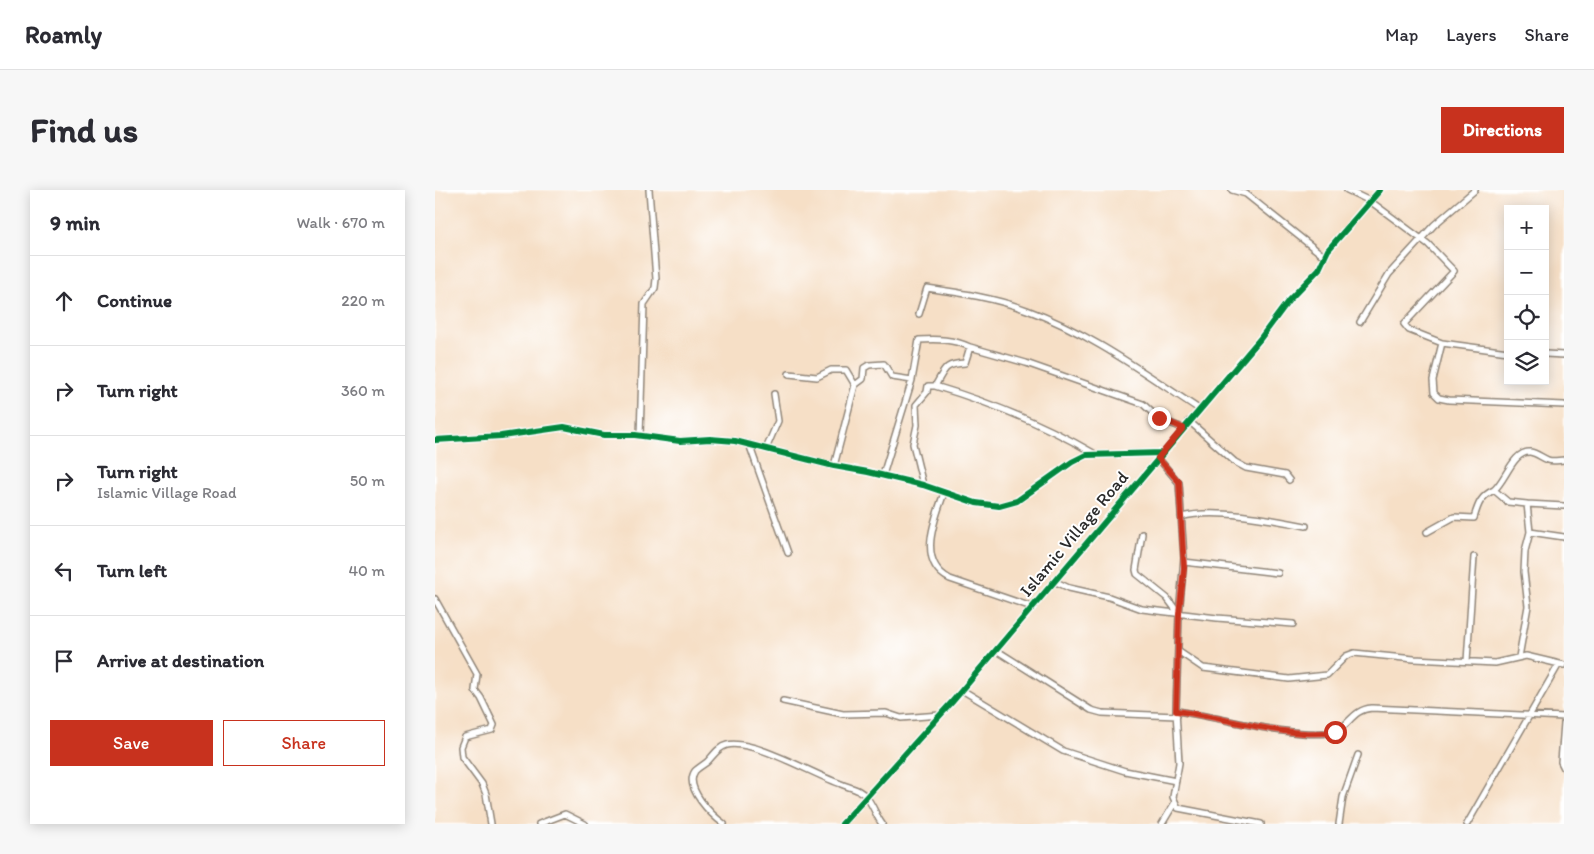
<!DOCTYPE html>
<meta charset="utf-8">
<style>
body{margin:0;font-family:Itim,sans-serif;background:#f7f7f7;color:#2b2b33}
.controls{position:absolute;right:15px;top:15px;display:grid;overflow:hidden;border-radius:0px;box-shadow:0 2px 12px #0003}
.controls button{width:45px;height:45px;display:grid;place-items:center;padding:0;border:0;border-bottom:1px solid #e1e1e2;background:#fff;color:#2b2b33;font:25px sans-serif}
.stop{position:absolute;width:15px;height:15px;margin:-11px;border:4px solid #c8321e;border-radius:50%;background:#fff}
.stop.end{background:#c8321e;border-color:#fff;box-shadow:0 1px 5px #0008}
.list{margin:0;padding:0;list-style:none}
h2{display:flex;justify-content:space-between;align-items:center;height:65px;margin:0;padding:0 20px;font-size:21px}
h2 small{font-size:16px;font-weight:400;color:#7c7c81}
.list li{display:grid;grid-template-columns:32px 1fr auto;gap:15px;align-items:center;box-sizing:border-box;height:90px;padding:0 20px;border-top:1px solid #e1e1e2}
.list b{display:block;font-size:19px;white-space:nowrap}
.list p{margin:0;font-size:16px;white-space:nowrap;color:#7c7c81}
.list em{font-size:16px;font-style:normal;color:#7c7c81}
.actions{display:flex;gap:10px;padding:15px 20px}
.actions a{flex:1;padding:11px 0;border:1px solid #c8321e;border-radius:0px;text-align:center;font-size:18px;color:#c8321e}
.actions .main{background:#c8321e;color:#fff}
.icon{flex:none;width:28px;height:28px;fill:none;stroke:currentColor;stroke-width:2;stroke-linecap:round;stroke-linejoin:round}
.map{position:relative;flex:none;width:1129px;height:634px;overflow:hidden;border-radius:0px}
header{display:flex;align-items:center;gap:30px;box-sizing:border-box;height:70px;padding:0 25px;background:#fff;border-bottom:1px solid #e1e1e2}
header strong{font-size:24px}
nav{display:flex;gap:28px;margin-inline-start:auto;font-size:18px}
.intro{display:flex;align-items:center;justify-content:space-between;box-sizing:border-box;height:120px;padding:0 30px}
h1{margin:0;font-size:35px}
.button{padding:12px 22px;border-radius:0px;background:#c8321e;color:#fff;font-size:18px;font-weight:700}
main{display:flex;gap:30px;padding:0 30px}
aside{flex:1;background:#fff;border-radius:0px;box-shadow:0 2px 12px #0003}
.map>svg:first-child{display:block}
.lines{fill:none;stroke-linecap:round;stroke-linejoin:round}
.minor-casing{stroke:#908578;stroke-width:8}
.minor{stroke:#fff;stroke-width:5}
.cycleway-casing{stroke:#fff;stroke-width:9}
.cycleway{stroke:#00873e;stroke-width:6}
.route{stroke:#c8321e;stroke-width:6}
.labels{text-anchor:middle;stroke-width:4;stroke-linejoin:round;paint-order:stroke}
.street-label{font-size:18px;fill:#2b2b2b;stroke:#fff}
</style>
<header>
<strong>Roamly</strong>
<nav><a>Map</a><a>Layers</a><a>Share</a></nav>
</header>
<div class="intro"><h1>Find us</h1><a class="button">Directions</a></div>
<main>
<aside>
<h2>9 min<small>Walk · 670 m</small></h2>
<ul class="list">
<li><svg class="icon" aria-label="ahead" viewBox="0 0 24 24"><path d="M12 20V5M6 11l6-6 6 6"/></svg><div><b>Continue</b></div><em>220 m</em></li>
<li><svg class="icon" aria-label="right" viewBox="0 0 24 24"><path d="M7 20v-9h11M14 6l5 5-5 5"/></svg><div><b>Turn right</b></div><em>360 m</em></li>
<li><svg class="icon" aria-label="right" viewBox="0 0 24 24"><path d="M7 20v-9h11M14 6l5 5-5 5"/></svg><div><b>Turn right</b><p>Islamic Village Road</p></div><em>50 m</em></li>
<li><svg class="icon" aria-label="left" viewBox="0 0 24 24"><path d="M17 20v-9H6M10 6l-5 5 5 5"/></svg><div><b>Turn left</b></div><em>40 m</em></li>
<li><svg class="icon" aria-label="arrive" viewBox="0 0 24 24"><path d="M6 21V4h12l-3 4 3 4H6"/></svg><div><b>Arrive at destination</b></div></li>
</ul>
<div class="actions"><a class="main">Save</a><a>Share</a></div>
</aside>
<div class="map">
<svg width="1129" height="634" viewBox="0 0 1129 634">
<rect width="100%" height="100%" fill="#fff"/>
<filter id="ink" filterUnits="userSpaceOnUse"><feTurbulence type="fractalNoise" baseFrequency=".02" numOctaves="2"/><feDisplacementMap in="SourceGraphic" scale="10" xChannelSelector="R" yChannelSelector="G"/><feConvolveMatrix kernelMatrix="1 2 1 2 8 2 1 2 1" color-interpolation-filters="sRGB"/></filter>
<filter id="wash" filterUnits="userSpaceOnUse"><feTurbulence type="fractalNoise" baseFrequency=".0096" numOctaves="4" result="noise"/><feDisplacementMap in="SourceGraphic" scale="20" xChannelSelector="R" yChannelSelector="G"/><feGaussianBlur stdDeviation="1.12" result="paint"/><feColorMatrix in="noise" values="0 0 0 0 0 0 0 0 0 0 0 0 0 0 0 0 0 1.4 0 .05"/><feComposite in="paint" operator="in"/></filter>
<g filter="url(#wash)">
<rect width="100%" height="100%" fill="#f6dfc6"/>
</g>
<g filter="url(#ink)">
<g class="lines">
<defs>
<path id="minor" d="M797,0l14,4 79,63
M912,0l23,11 58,43 26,27 -50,53 5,6 33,13 -9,37 1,13 5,5 10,2 115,5
M484,124l8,-26c34,5 68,10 100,22 63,23 117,63 172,99
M925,132l29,-48 45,-49 41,-35
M1007,153l66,9
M1110,164l19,1
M354,184l28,3 14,-7h15l9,15
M477,190l7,-40c19,-1 34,-1 51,7
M500,196c57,17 109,38 160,68
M754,231l46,41 11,6 39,7 4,5
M205,246l4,-132 11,-16 1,-9 -7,-89
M0,250l66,-4 63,-9 40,8h31l45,6 30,-2 25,2 99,25 34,6 55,13 53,18 23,3 18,-5 55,-39 14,-7 76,-2
M314,254l39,109
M331,259l12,-28 -4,-27
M723,268l21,25 5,75 -5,56 -3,97 3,52 -6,34 5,11 83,16
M399,276l21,-81 8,-6 1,-11 5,-3 15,-1 8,13 20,3 -29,95
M488,295l-10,-41 4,-19 -1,-20 11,-13 1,-6h7c10,-16 8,-22 30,-23l5,-16 56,16 117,41 16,15 24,9
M1059,300c12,-10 19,-39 36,-38 7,1 12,6 18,8 5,2 11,0 16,0
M509,303c-9,26 -28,69 6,86l82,28
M1092,314l37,2
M746,327c33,-9 89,2 125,9
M992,342l27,-15 20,1c4,-14 7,-22 20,-28l14,12 19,2 3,28
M707,344l-6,36 1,4 30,24 12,16
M749,372l94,11
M619,391l15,7 40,9 33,12 75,9 76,6
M0,409l42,75 -2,16 6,8 13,27 -2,5 -27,7 -4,10 1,10 20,27 4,10 5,30
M561,460l95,60 11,3 75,3
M743,461l25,17 86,11 38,-4 19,-19 8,-3 60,6 81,4 31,-7 38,9
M1084,467l9,-51 -4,-34 1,-21 5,-19 34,5
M1032,471l7,-104
M527,500l101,61 62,20 51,10
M348,511l60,13 43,-1 15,5 39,-3
M741,521c45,6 109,26 152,22 22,-3 21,-23 44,-25l192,9
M1129,533l-3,39 3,6
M104,634l26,-10 20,10
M289,634c-11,-8 -41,-36 -29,-53 3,-3 8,-6 12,-9 6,-6 11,-15 20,-17 27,-6 87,30 114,39 9,4 20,5 26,14 6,7 9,18 15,26
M407,634l110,-122 308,-363 29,-39 30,-31 9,-19 52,-60
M727,634l12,-20
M904,634l4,-27 15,-42
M1032,634l92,-160"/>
</defs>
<use href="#minor" class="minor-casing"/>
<use href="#minor" class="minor"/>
<defs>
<path id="cycleway" d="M0,250l66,-4 63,-9 40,8h31l45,6 30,-2 25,2 99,25 34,6 55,13 53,18 23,3 18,-5 55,-39 14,-7 77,-2
M407,634l110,-122 308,-363 29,-39 30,-31 9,-19 52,-60"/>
</defs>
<use href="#cycleway" class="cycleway-casing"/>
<use href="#cycleway" class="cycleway"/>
</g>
</g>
<g class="lines" filter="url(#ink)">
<path class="route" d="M724,228l24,10 -25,30 21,24 5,86 -5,46 -3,97c48,6 112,28 159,21"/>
</g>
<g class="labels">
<g class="street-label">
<text transform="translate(639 344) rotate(-50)" y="6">Islamic Village Road</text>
</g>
</g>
</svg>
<div class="controls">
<button>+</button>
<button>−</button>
<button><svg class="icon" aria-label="locate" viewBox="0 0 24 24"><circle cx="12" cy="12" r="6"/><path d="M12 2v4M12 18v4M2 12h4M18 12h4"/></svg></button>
<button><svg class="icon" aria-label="layers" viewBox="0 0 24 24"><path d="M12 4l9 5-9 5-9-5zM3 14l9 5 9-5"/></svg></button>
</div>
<div class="stop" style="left:900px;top:542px"></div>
<div class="stop end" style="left:724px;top:228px"></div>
</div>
</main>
